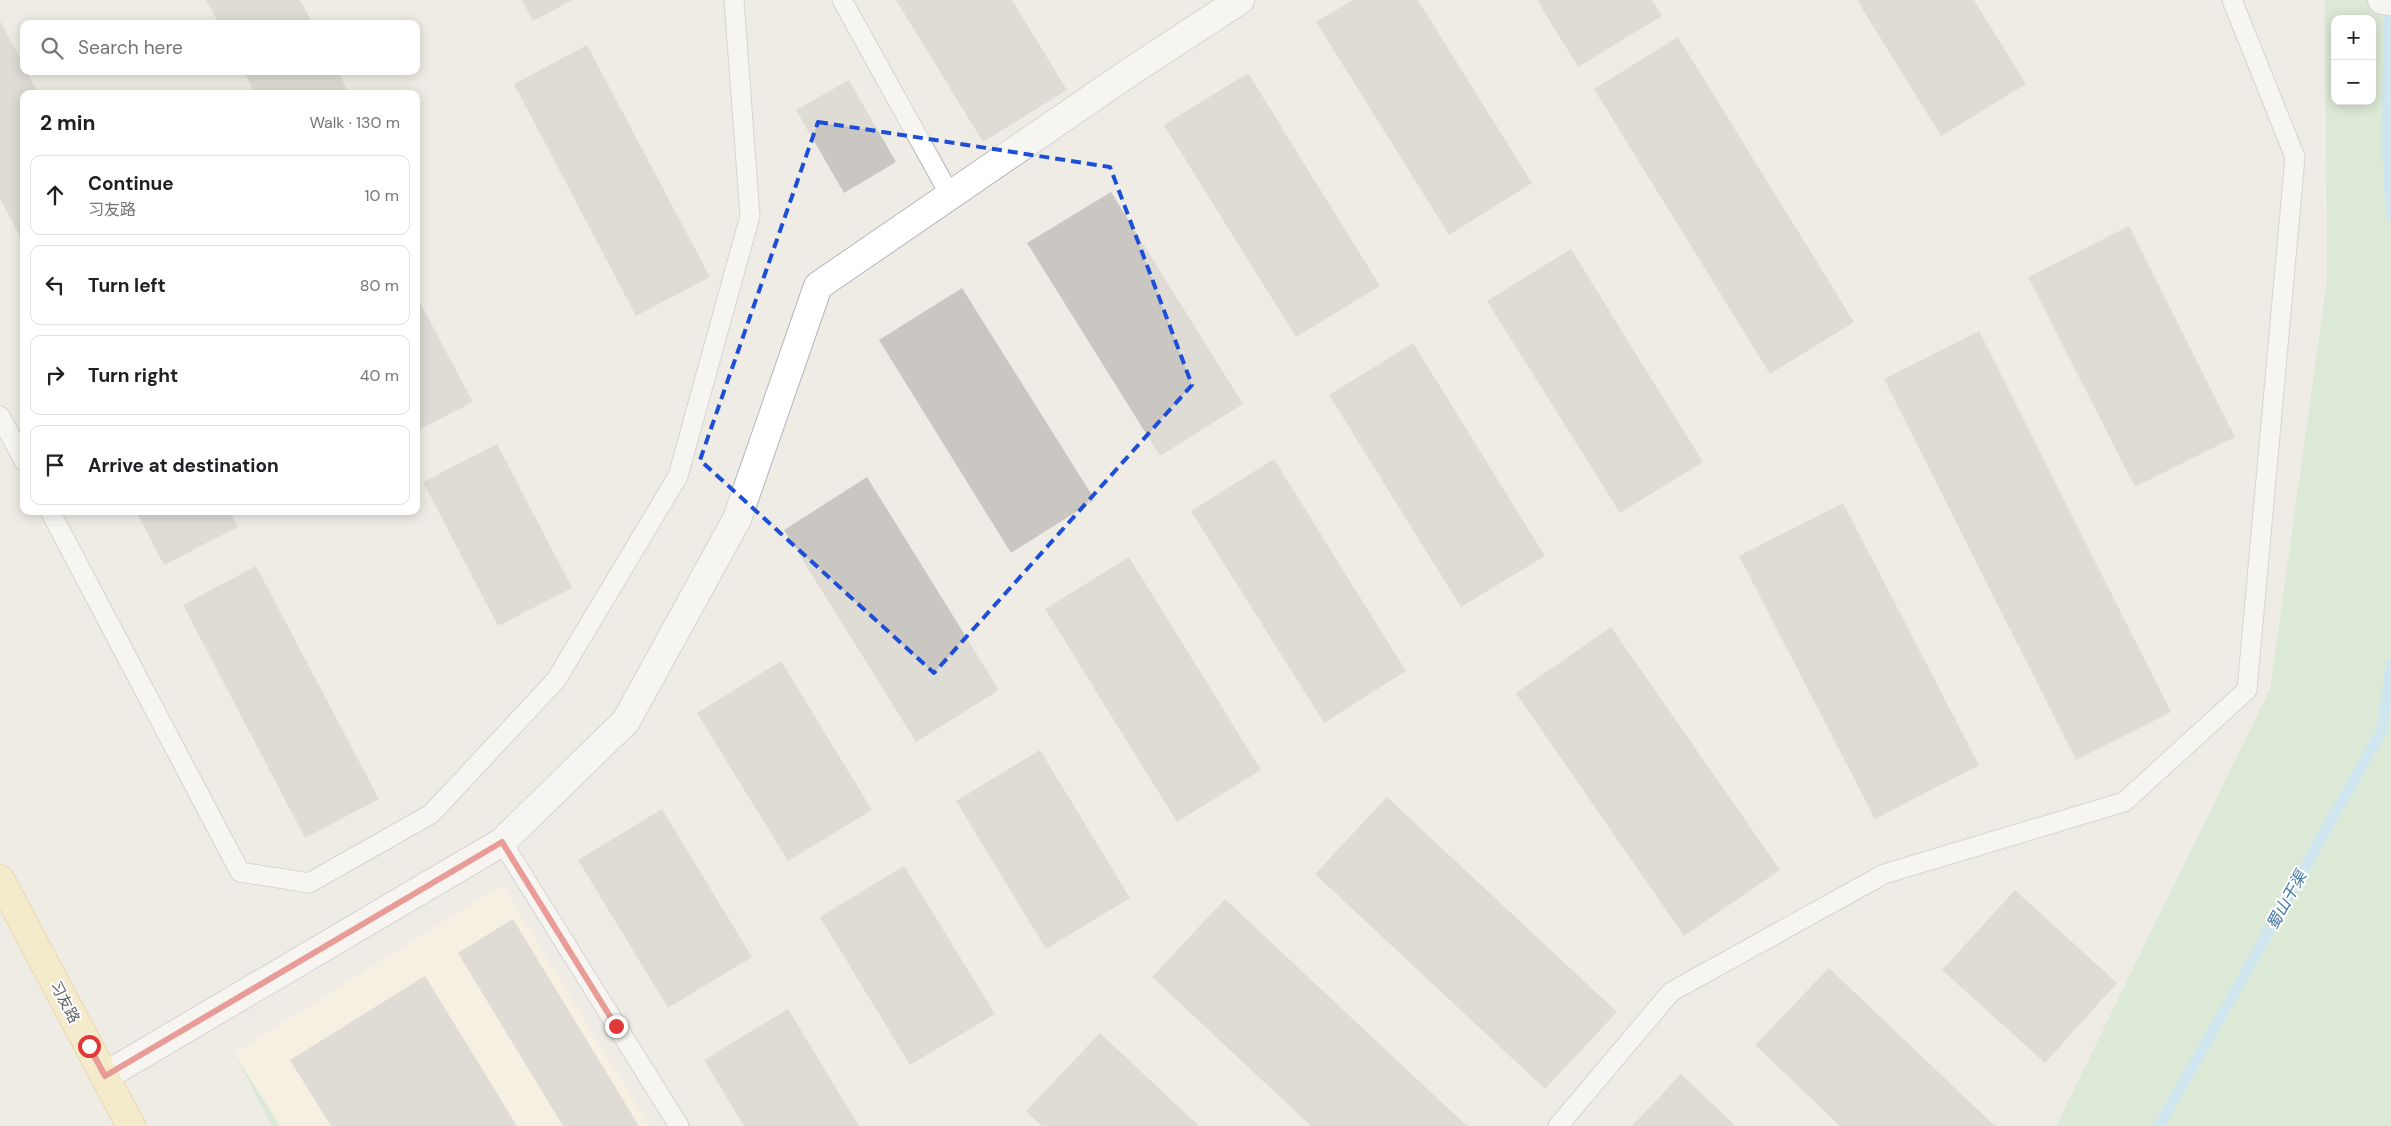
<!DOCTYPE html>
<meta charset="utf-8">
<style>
body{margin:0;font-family:"DM Sans","Noto Sans SC",sans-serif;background:#f2f2f2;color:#202124}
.controls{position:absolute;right:15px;top:15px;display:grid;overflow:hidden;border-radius:10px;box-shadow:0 2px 12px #0003}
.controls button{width:45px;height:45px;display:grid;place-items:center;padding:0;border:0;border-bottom:1px solid #e0e0e0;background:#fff;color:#202124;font:25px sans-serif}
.stop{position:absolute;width:15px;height:15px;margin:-11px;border:4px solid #e13939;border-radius:50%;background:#fff}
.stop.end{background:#e13939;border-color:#fff;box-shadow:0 1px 5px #0008}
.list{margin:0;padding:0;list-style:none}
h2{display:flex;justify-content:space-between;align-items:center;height:65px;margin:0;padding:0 20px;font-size:21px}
h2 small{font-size:16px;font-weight:400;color:#757577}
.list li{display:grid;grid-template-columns:32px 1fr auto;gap:15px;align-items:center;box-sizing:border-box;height:80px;margin:0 10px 10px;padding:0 10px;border:1px solid #e0e0e0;border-radius:10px}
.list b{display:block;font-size:19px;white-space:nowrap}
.list p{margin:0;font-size:16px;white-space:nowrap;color:#757577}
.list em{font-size:16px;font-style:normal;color:#757577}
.icon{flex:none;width:28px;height:28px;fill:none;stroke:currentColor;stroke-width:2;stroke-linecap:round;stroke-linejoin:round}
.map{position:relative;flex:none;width:2391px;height:1126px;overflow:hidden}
.search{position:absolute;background:#fff;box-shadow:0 2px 12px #0003;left:20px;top:20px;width:400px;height:55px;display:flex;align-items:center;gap:12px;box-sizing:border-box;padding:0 18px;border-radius:10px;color:#757577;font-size:19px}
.panel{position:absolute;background:#fff;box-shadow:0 2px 12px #0003;left:20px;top:90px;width:400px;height:425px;border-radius:10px}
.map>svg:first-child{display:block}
.commercial{fill:#fcf3dd}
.green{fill:#c6e5c4;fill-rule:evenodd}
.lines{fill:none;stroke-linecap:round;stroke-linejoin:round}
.stream{stroke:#aadefb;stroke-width:11}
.building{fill:#cac7c2}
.lane-casing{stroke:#b3b6ba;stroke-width:21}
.street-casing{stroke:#b3b6ba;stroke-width:30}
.primary-casing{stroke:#ebba63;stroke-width:30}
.lane{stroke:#fff;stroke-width:19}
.street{stroke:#fff;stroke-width:28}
.primary{stroke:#fbe9ae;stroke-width:28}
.route{stroke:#e13939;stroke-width:6}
.marked{fill:none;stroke:#1d4ed8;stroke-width:4;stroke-dasharray:10 6;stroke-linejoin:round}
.labels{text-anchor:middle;stroke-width:4;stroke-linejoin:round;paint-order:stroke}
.street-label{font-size:15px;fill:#5d6265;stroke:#fff}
.water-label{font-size:16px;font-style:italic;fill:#437aa4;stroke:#fff}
</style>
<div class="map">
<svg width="2391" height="1126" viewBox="0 0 2391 1126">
<rect width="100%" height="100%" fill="#efece6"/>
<path class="commercial" d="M502,885l147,241h-369l-46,-73z"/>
<path class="green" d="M2325,0h66v1126h-335l214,-437 57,-409zM2335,19h37v82h-37z
M234,1053l46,73h-8z"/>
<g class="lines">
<path class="stream" d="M2390,1l-3,139 4,74
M2159,1126l223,-396 9,-65"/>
</g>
<path class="building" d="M206,0h94l13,24h-94z
M522,0h51l-40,21z
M896,0h116l55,90 -84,52z
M1353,0h65l114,183 -83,52 -133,-213z
M1537,0h115l10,16 -84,51z
M1857,0h117l52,84 -85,52z
M0,21l24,45v5h3l11,23h-14v150l-24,-45z
M1678,37l176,285 -84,52 -176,-285z
M587,45l123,232 -74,39 -122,-232z
M244,71h94l11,23h-94z
M1248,73l132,213 -84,51 -132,-212z
M849,80l47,82 -52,31 -48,-83z
M1111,192l132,212 -83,52 -133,-213z
M2129,226l106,211 -100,50 -107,-210z
M1571,249l132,213 -83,51 -133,-212z
M962,288l133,212 -84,53 -132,-213z
M416,295l57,107 -57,29z
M1979,331l192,381 -95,48 -192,-381z
M1413,343l132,213 -84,51 -132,-212z
M497,444l75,144 -74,38 -75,-144z
M1274,459l132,212 -82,52 -133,-212z
M867,477l132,213 -83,52 -132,-212z
M1843,503l136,262 -104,54 -136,-263z
M136,511h94l8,16 -74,38z
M1129,557l132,213 -84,52 -132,-213z
M256,566l123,233 -74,39 -122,-233z
M1611,627l169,243 -96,66 -168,-243z
M781,661l91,149 -84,51 -91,-148z
M1040,750l90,148 -84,51 -90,-148z
M1387,797l230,215 -72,77 -230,-215z
M662,809l90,148 -84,51 -90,-148z
M904,866l91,148 -85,51 -90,-148z
M2015,890l102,93 -72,80 -103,-93z
M1225,899l242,227h-156l-159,-149z
M513,919l126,207h-76l-105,-173z
M1829,968l166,158h-155l-85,-81z
M425,976l92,150h-186l-41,-66z
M788,1009l71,117h-115l-40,-66z
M1100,1033l99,93h-157l-16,-15z
M1681,1074l55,52h-104z"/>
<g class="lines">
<defs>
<path id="lane" d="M842,0l108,195
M0,416l24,45
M50,511l190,361 69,11 122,-69 125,-134 122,-204 72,-260 -16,-216
M502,842l177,284
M1558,1126l113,-134 213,-118 240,-72 123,-112 48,-533 -63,-157"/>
<path id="street" d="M2382,0l9,1
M105,1076l397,-234 124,-121 111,-202 81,-233 312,-214 110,-72"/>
<path id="primary" d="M0,879l131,247"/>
</defs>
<use href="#lane" class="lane-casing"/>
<use href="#street" class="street-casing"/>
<use href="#primary" class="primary-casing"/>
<use href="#lane" class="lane"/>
<use href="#street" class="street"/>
<use href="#primary" class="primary"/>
</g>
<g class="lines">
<path class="route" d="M89,1046l16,30 397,-234 114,184"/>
</g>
<path d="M0 0H2391V1126H0ZM818,122l292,45 82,218 -258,288 -234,-213z" fill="#efece6" fill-opacity=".55" fill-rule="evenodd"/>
<path class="marked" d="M818,122l292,45 82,218 -258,288 -234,-213z"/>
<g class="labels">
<g class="street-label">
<text transform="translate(65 1002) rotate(62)" y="5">习友路</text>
</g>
<g class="water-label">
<text transform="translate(2286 900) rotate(-61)" y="6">蜀山干渠</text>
</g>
</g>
</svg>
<div class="controls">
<button>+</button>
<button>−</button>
</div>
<div class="stop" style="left:89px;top:1046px"></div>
<div class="stop end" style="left:616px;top:1026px"></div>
<div class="search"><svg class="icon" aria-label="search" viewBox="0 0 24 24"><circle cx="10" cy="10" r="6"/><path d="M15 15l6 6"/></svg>Search here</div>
<section class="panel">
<h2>2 min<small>Walk · 130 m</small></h2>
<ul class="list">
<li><svg class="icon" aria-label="ahead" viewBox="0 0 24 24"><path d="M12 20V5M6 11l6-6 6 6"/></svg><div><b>Continue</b><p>习友路</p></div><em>10 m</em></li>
<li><svg class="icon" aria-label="left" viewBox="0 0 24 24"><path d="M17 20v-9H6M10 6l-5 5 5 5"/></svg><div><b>Turn left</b></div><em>80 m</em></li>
<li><svg class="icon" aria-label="right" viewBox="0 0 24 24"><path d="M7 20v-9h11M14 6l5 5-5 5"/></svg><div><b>Turn right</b></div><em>40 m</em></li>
<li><svg class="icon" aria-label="arrive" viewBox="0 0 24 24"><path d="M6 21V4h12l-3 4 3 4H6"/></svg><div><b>Arrive at destination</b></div></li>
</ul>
</section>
</div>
